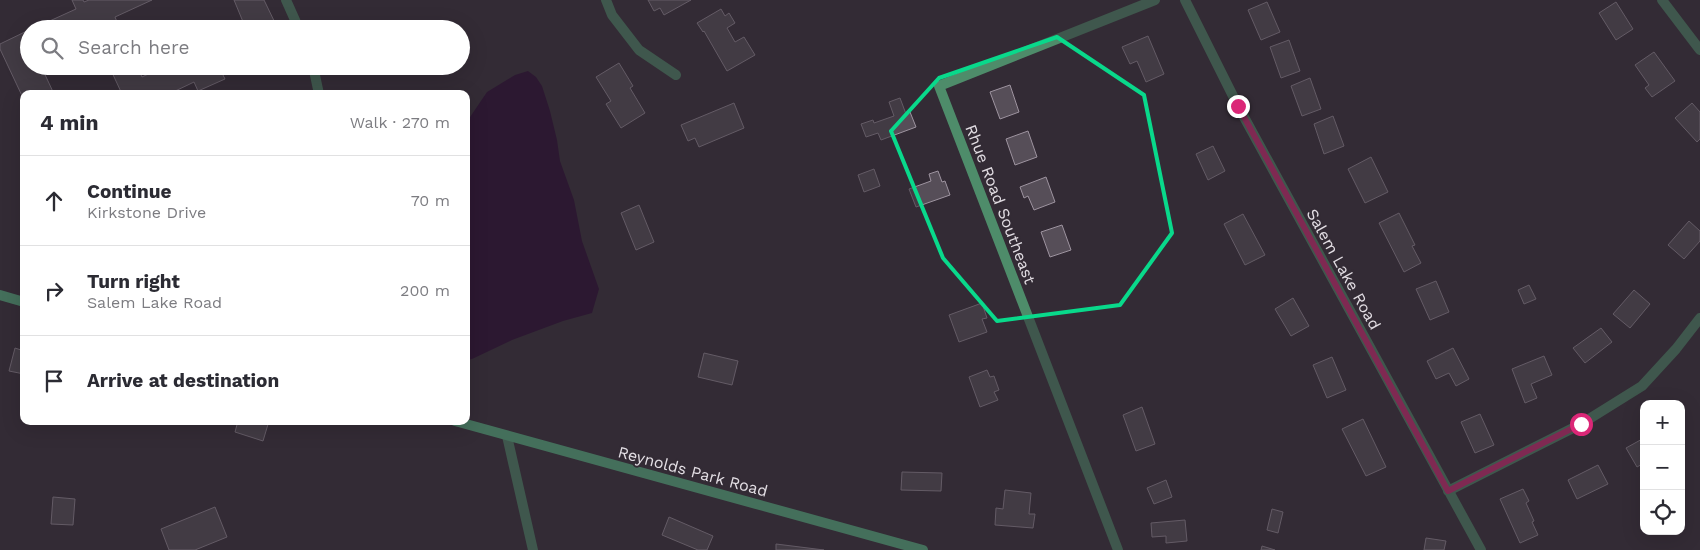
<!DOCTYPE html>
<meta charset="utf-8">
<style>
body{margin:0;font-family:"Work Sans",sans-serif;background:#f7f7f7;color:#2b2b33}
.controls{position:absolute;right:15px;bottom:15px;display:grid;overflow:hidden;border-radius:10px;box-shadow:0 5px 20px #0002}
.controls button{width:45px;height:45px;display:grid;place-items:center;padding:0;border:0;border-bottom:1px solid #e1e1e2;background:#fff;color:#2b2b33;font:25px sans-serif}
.stop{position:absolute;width:15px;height:15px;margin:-11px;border:4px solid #db2777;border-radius:50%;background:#fff}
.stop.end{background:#db2777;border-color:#fff;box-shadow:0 1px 5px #0008}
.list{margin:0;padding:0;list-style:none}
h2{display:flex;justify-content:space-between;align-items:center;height:65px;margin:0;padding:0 20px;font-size:21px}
h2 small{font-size:16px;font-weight:400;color:#7c7c81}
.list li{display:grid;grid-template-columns:32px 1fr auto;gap:15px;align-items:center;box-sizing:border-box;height:90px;padding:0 20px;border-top:1px solid #e1e1e2}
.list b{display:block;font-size:19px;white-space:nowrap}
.list p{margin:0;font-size:16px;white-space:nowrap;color:#7c7c81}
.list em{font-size:16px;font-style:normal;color:#7c7c81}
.icon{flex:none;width:28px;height:28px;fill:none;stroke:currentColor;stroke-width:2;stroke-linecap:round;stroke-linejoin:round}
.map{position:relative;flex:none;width:1700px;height:550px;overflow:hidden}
.search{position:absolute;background:#fff;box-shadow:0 5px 20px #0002;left:20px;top:20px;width:450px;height:55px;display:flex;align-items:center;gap:12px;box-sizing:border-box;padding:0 18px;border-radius:28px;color:#7c7c81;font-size:19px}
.panel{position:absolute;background:#fff;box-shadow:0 5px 20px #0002;left:20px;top:90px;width:450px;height:335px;border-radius:10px}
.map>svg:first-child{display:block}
.water{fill:#25002e}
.building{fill:#564e58;stroke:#9e94a0}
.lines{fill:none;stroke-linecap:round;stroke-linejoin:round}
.street{stroke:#4e8c6a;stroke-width:10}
.secondary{stroke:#59c18b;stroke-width:10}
.route{stroke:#db2777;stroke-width:6}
.marked{fill:none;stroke:#09d98b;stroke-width:4;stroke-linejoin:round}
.labels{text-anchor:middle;stroke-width:4;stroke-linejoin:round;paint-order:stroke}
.street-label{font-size:16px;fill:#e3dee4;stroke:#332b35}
</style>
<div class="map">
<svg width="1700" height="550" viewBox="0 0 1700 550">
<rect width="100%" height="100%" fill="#332b35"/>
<path class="water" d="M528,71l8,6 6,9 8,25 7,29 3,21 14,39 8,41 17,48 -7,24 -29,8 -51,19 -40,19 -6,1v-237l21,-31 28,-17z"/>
<path class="building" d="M72,0h11l1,2 5,-2h63l-37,17 5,12h-88l44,-20z
M234,0h30l14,29h-32z
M648,0h43l-27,15 -4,-7 -6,3z
M1267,2l13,30 -19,8 -13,-30z
M1616,2l17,27 -17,11 -17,-27z
M721,9l4,7 4,-3 6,10 -8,5 8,14 9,-5 11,18 -28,16 -23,-40 -1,1 -6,-9z
M29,30v36h12l13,28h-30v6l-24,-51v-5z
M1148,36l16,38 -18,8 -9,-21 -7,3 -8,-17z
M1289,40l11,31 -19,7 -11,-31z
M1654,52l21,29 -23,16 -7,-9 4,-3 -14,-20z
M619,63l14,23 -3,2 15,25 -24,15 -15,-24 5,-3 -15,-24z
M109,66h28l5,11 23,-11h60l-5,3 5,10 -27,12 -4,-9 -25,12h-47z
M1310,78l11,31 -19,7 -11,-30z
M1010,85l9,27 -19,7 -10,-27z
M900,98l6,16 4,-2 6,15 -35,13 -3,-7 -12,4 -5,-13 12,-4 1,3 20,-7 -5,-14z
M734,103l10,25 -45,19 -4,-9 -7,3 -7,-16z
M1692,103l8,9v27l-3,3 -22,-24z
M1333,116l11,30 -20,8 -10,-30z
M1028,131l9,26 -22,8 -9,-26z
M1213,146l12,25 -17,9 -12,-26z
M1371,157l17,35 -23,11 -17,-34z
M874,169l6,17 -16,6 -6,-17z
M938,171l4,11 3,-1 5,14 -34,12 -7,-18 22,-8 -2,-7z
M1046,177l9,25 -21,8 -6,-14 -4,2 -4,-11z
M639,205l15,37 -18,8 -15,-37z
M1399,213l16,32 -3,1 9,17 -17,9 -25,-49z
M1243,214l22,41 -20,10 -21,-41z
M1689,221l11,10v10l-16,18 -16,-14z
M1062,225l9,25 -21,7 -9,-25z
M1436,281l13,31 -19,8 -14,-31z
M1529,285l7,14 -12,5 -6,-14z
M1634,290l16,14 -20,24 -17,-14z
M1293,298l16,28 -18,10 -16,-27z
M982,303l5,15 -5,1 5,13 -28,10 -10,-27z
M1601,328l11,14 -27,21 -12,-15z
M15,348l9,3v23l-15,-3z
M1453,348l16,31 -13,7 -7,-13 -13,6 -9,-18z
M704,353l34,8 -6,24 -34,-8z
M1544,356l8,19 -21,9 6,14 -12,5 -13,-34z
M1332,357l14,33 -19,8 -14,-33z
M987,370l3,7 4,-1 5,14 -5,2 4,8 -18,7 -11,-30z
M1142,407l13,37 -19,7 -13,-36z
M1480,414l14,31 -19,8 -14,-31z
M1363,419l23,48 -20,9 -24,-47z
M238,421h31l-6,20 -28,-9z
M1644,438v25l-7,4 -11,-19z
M1598,465l10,19 -31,15 -9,-19z
M902,472l40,1 -1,18 -40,-1z
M1166,480l6,17 -18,7 -7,-16z
M1523,489l6,12 -3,2 8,18 -2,1 6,13 -18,8 -20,-44z
M1005,490l26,3 -2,21h6l-2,14 -38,-3 1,-17 7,1z
M53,497l22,2 -2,26 -22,-1z
M215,507l12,30 -32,13h-26l-8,-21z
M1272,509l11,3 -5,21 -11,-3z
M669,517l44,19 -6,14h-9l-36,-15z
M1185,520l2,21 -21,2v-7l-14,1 -1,-14z
M1426,538l20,3 -2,9h-20z
M776,544l48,6h-48z
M1262,546l13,4h-14z"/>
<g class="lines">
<path class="street" d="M286,0l13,29
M606,0l6,15 27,35 37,25
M1185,0l53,106 243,444
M1662,0l38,50
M313,66l6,28
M507,436l26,114
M1448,491l133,-67 61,-38 34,-37 24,-31
M1118,550l-179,-464 216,-86"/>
<path class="secondary" d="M0,295l24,7
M455,421l468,129"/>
</g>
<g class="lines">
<path class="route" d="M1238,106l210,385 133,-67"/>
</g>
<path d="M0 0H1700V550H0ZM1057,37l87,58 28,138 -52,72 -123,16 -54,-63 -52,-127 48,-53z" fill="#332b35" fill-opacity=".55" fill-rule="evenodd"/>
<path class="marked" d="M1057,37l87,58 28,138 -52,72 -123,16 -54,-63 -52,-127 48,-53z"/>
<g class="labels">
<g class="street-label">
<text transform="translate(1001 204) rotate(69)" y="6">Rhue Road Southeast</text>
<text transform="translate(1344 269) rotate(61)" y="6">Salem Lake Road</text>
<text transform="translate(693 471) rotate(15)" y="6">Reynolds Park Road</text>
</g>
</g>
</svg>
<div class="controls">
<button>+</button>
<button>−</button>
<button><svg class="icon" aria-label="locate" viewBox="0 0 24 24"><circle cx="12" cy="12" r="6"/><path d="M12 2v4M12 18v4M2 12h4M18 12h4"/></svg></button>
</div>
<div class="stop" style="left:1581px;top:424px"></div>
<div class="stop end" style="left:1238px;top:106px"></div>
<div class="search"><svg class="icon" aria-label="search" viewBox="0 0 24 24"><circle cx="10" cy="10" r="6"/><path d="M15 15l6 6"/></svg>Search here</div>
<section class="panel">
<h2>4 min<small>Walk · 270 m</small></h2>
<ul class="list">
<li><svg class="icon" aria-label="ahead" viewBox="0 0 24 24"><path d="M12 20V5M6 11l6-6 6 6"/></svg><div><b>Continue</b><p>Kirkstone Drive</p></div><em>70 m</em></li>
<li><svg class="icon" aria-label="right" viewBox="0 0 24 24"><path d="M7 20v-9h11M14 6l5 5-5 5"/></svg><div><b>Turn right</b><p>Salem Lake Road</p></div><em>200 m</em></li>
<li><svg class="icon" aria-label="arrive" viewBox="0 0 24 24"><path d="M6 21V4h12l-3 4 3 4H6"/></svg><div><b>Arrive at destination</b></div></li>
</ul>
</section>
</div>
